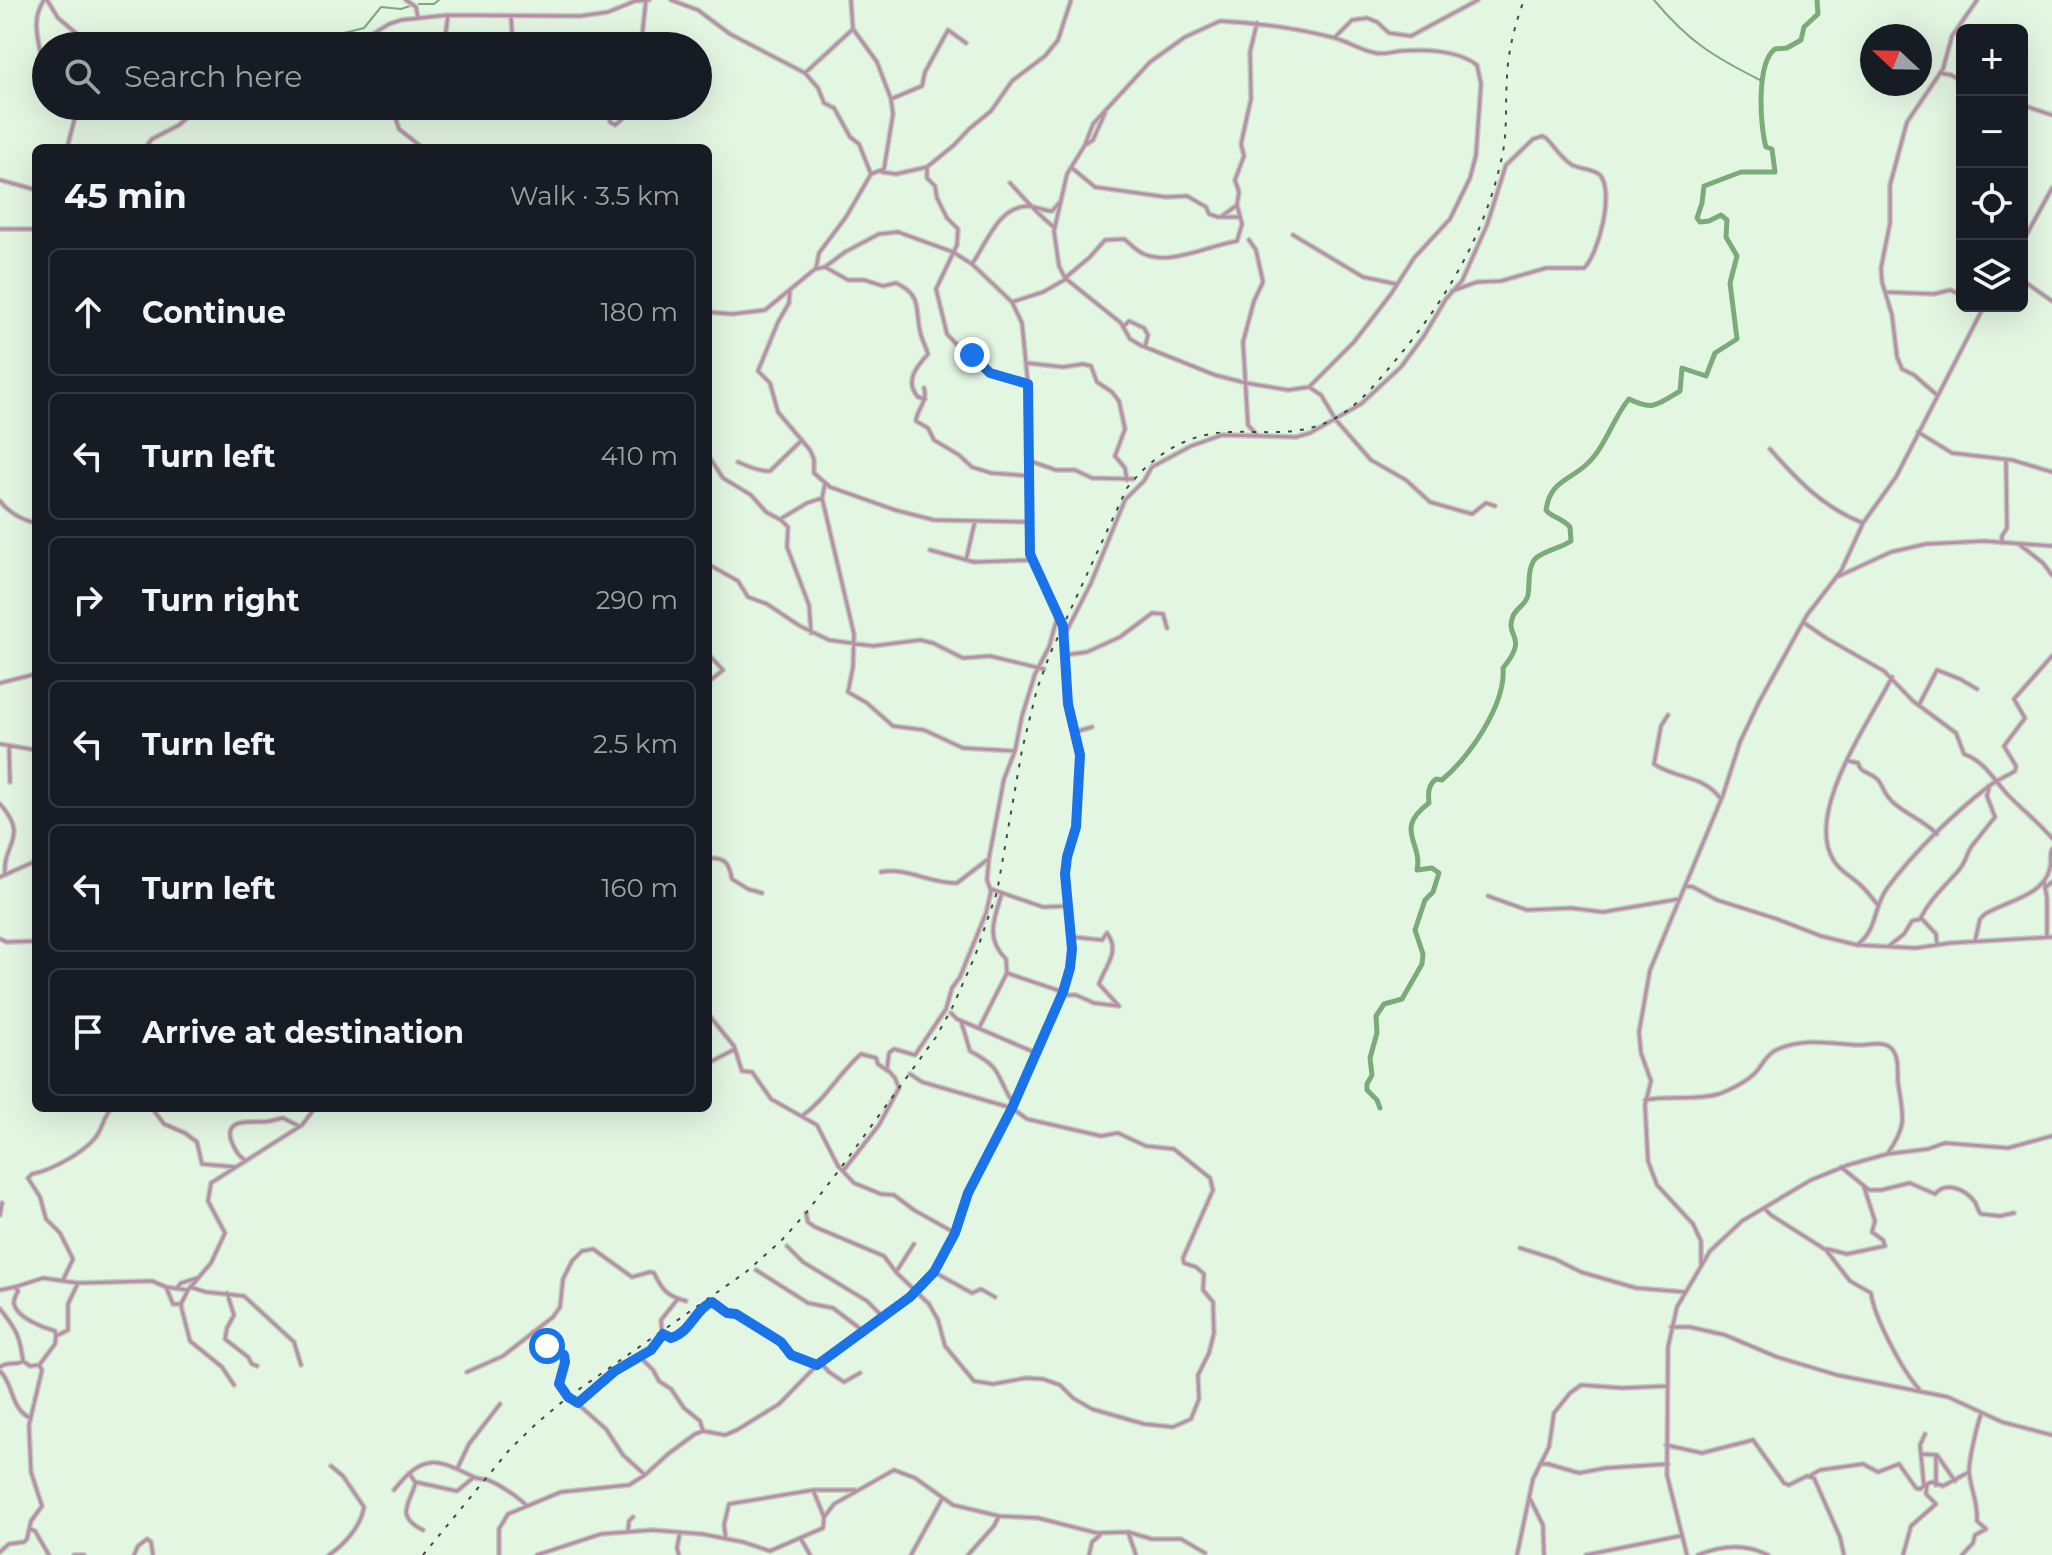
<!DOCTYPE html>
<meta charset="utf-8">
<style>
body{margin:0;font-family:Montserrat,sans-serif;background:#20242c;color:#f1f3f6}
.controls{position:absolute;right:24px;top:24px;display:grid;overflow:hidden;border-radius:12px;box-shadow:0 8px 32px #0002}
.controls button{width:72px;height:72px;display:grid;place-items:center;padding:0;border:0;border-bottom:2px solid #363941;background:#171b24;color:#f1f3f6;font:40px sans-serif}
.compass{position:absolute;left:1860px;top:24px;width:72px;height:72px;border-radius:50%;background:#171b24;box-shadow:0 8px 32px #0002;rotate:292deg}
.stop{position:absolute;width:24px;height:24px;margin:-18px;border:6px solid #1a73e8;border-radius:50%;background:#fff}
.stop.end{background:#1a73e8;border-color:#fff;box-shadow:0 2px 8px #0008}
.list{margin:0;padding:0;list-style:none}
h2{display:flex;justify-content:space-between;align-items:center;height:104px;margin:0;padding:0 32px;font-size:34px}
h2 small{font-size:26px;font-weight:400;color:#9ea1a6}
.list li{display:grid;grid-template-columns:52px 1fr auto;gap:24px;align-items:center;box-sizing:border-box;height:128px;margin:0 16px 16px;padding:0 16px;border:2px solid #363941;border-radius:12px}
.list b{display:block;font-size:30px;white-space:nowrap}
.list em{font-size:26px;font-style:normal;color:#9ea1a6}
.icon{flex:none;width:44px;height:44px;fill:none;stroke:currentColor;stroke-width:2;stroke-linecap:round;stroke-linejoin:round}
.map{position:relative;flex:none;width:2052px;height:1555px;overflow:hidden}
.search{position:absolute;background:#171b24;box-shadow:0 8px 32px #0002;left:32px;top:32px;width:680px;height:88px;display:flex;align-items:center;gap:20px;box-sizing:border-box;padding:0 28px;border-radius:44px;color:#9ea1a6;font-size:30px}
.panel{position:absolute;background:#171b24;box-shadow:0 8px 32px #0002;left:32px;top:144px;width:680px;height:968px;border-radius:12px}
.map>svg:first-child{display:block}
.lines{fill:none;stroke-linecap:round;stroke-linejoin:round}
.stream{stroke:#7cab7a;stroke-width:2}
.river{stroke:#7cab7a;stroke-width:5}
.minor-casing{stroke:#c0d0bf;stroke-width:6}
.minor{stroke:#ba8da8;stroke-width:3}
.rail{stroke:#434c42;stroke-width:2;stroke-dasharray:4 8;stroke-linecap:butt}
.route{stroke:#1a73e8;stroke-width:10}
</style>
<div class="map">
<svg width="2052" height="1555" viewBox="0 0 2052 1555">
<rect width="100%" height="100%" fill="#e3f6e2"/>
<g class="lines">
<path class="stream" d="M1654,0c35,42 60,57 108,81
M419,4h15l5,-4
M321,46l7,-9 36,-9 17,-21 20,2 9,-3"/>
<path class="river" d="M1380,1108l-3,-8 -10,-10v-6l5,-9 -2,-17 7,-25 -1,-17 8,-12 18,-5 20,-35 1,-10 -8,-24 10,-30 8,-8 6,-19 -7,-5 -15,2c6,-28 -24,-40 12,-67 -1,-9 -1,-18 7,-24l6,1c27,-23 64,-75 61,-112 27,-33 1,-30 10,-52 4,-9 13,-11 15,-21 2,-11 -1,-28 8,-37 10,-8 25,-10 35,-17l-1,-14c-8,-9 -19,-10 -24,-17 4,-29 23,-29 41,-46 19,-18 26,-46 42,-65 24,12 28,6 51,-8l2,-23 24,8 9,-23 22,-14 -7,-56 7,-27 -11,-19 1,-17 -6,-5 -12,6 -9,1 -3,-4 5,-15 2,-17 37,-14h34l-3,-23 -6,-2c-6,-21 -10,-84 9,-98l12,-1 14,-8 3,-13 14,-13 -1,-14"/>
<defs>
<path id="minor" d="M47,0l11,18 26,22
M406,0l10,7 2,11
M671,0l27,10 32,24 75,39 13,15 6,15 10,5 16,29 9,7 12,30 -25,43 -27,36 -3,15
M851,0l2,29 24,33 14,37 2,15 -9,55 -13,5
M511,18l2,28
M1220,21c39,2 77,7 115,17 14,4 27,13 41,15 7,2 16,-1 24,-2 24,-2 58,-1 77,14l4,19 -5,71 -6,23 -20,41 -36,39 -23,36 -37,48 -45,45 -21,3 -42,-7 -31,-8 -75,-30 -10,-6 -9,-16 -56,-45 -6,-12 -5,-35 13,-57 18,-29 8,-21 57,-62 35,-25z
M1334,38l18,-18 15,-2 10,4 12,11 22,3 67,-36
M354,46l35,-22 12,-4 47,-5 132,1 28,-4 27,-11 14,-1
M444,46l4,-31
M641,46l5,-46
M41,56c-4,-21 -9,-38 3,-56
M805,73l48,-44
M1940,73l11,2 11,6
M891,99l31,-13 3,-14 23,-42 18,13
M2022,105l30,10
M401,106l-7,8 5,15 24,19
M609,106l1,16 5,3 6,-5 3,-14
M1087,144l6,-4 12,-27
M67,148l11,-42
M145,148l7,-9 27,-14 23,-19
M927,167v11l8,8 2,12 10,20 11,11 -1,16 -21,44 11,45 15,16 15,7 8,13 42,14
M1072,168l23,19 71,10 21,-1 19,11 3,7 9,3h21
M882,172l14,2 31,-7 27,-22 15,-16 22,-18 21,-30 33,-25 13,-16 13,-40
M0,180l36,10
M1010,183c14,15 28,32 44,44
M1222,216l15,-11
M0,229h36
M1293,235l70,42 33,7
M1249,240l7,10 7,32 -9,19 -11,41 5,83 8,9
M2022,243l30,-55
M972,264c15,-21 25,-56 55,-58 8,0 17,5 25,5l9,-10
M825,267l23,13h16l19,6 13,-3c28,13 18,28 25,52 2,7 5,12 7,19 -11,12 -24,27 -10,43l7,2
M1065,278l25,-21 15,-17 19,-1c7,5 12,12 20,15 26,12 66,-9 93,-13l5,-17 -5,-19 2,-13 -4,-12 9,-24 -3,-12 10,-45 -1,-47 7,-29
M2022,280l30,21
M790,290l-1,13 -11,19 -20,49 12,12 8,29 32,38 4,9v14l16,14 65,23 39,10 95,2
M1885,292l49,2 16,-4 12,5
M1012,302l31,-10 23,-13
M1123,327l6,-6 15,7 4,7 -3,12
M1027,363l36,4 20,-3 8,2 6,16 15,10 7,9 6,28 -10,27 10,12 2,12
M1309,387l12,8 15,25 35,40 35,20 24,22 42,12 14,-11 9,3
M924,388c4,15 -7,20 -8,33l12,7 6,12 25,15 13,12 19,6 39,3
M1937,395l-23,-20 -12,-6 -5,-12 -5,-42 -10,-33 -1,-14 9,-45v-38l17,-63 36,-53 9,-33 25,-36
M1918,432l34,21 60,7 40,12
M1770,449c27,31 54,59 93,74
M708,455l15,23 28,17 15,17 15,8 7,7 -1,20 22,58 2,28
M1030,461l26,9h19l17,8 41,1
M738,462c9,4 23,10 32,9l32,-31
M822,498l32,136 -1,33 -5,25 19,11 26,23 31,4 39,18 52,3
M0,501c8,11 22,19 36,22
M782,518l25,-15 15,-5 3,-14
M2002,543v-7l5,-8 -1,-67
M2020,545l23,18 9,12
M930,550l44,12 58,-2
M966,560l9,-39
M708,564l30,17 10,16 19,7 33,22 29,14 44,6 47,-6 13,3 30,15 27,-2 54,13
M36,572v7
M1839,576l52,-24 35,-8 58,-3 68,5
M1803,622l23,16 58,33 29,30 43,32 8,21c22,8 31,28 46,43 14,14 29,26 42,41
M1064,636l27,-53 34,-83 19,-19 8,-14 39,-21 31,-11 74,2 14,-4 51,-29 40,-37 23,-31 22,-37 16,-18 25,-56 19,-60 27,-26 9,-3 4,2c8,8 16,21 26,27 8,4 22,4 28,10 15,17 -2,80 -16,93h-38l-45,13 -24,1 -25,9
M708,654l15,16 -15,12
M1065,655l22,-3 33,-15 32,-24 11,1 4,14
M0,683l36,-9
M1919,705l18,-35 23,9 17,10
M1668,715l-7,11 -7,38c24,16 48,10 67,35
M1075,732l17,-5
M0,744l36,6
M9,746l1,36
M1849,761l9,2c3,11 11,8 19,16 7,7 6,16 18,25 14,12 28,16 42,30
M0,804c30,34 2,39 5,71
M708,858c17,-1 21,5 24,21l16,10 14,4
M881,872c26,-5 50,12 76,11l30,-23
M0,877l36,-16
M2044,881l3,17v39
M1685,886l8,1 24,13 60,19 44,17 36,9 59,3 34,-5 102,-6
M2045,888l7,-6
M991,889l52,18 27,-1
M1488,896l39,14 44,-2 32,4 76,-13
M1878,905c-7,-8 -13,-17 -21,-23 -8,-7 -18,-12 -23,-21 -31,-48 37,-141 58,-184
M1922,919l14,15 1,11
M1073,937l29,3 5,-7c14,19 -2,33 -8,51l20,22
M0,939l7,3 29,-1
M1975,941l5,-22 5,-5c21,-13 59,-18 65,-46 2,-7 -1,-12 2,-19
M1857,945c21,-15 16,-39 31,-58 26,-35 66,-74 101,-101 8,-6 18,-10 26,-15l1,-5 -12,-20 21,-28 -11,-19 38,-43
M1889,946l15,-12 8,-13 8,-2c10,-20 25,-33 39,-49 6,-7 8,-16 12,-23 8,-10 16,-20 24,-30l-8,-21 2,-9
M1007,973l56,19
M1062,995h14l18,8 25,3
M951,1013l6,6 79,34
M708,1014l26,32 8,25 10,1 19,27 46,26 21,41 16,17 27,11 13,1 20,15 41,23
M961,1021l9,30c34,18 25,24 43,52
M979,1028l28,-55 -1,-14c-21,-21 -12,-40 -4,-66
M708,1063l27,-14
M1645,1100c25,-5 50,1 74,-6 11,-4 29,-13 37,-22 7,-8 10,-17 20,-22 26,-12 53,-7 79,-5 11,1 28,-5 36,3 9,9 6,24 7,35 5,33 10,41 -10,70
M152,1108l12,16 21,9 12,9 5,22 34,3
M802,1116c24,-17 37,-43 59,-62l15,4 2,6 10,7
M246,1161c-8,-5 -12,-12 -15,-21 -7,-25 26,-16 39,-19 4,-1 8,-2 13,-3l16,8
M1841,1167l28,23h12l29,-7 25,11c11,-13 30,-5 40,8 2,4 3,9 6,12l19,2 14,-3
M843,1171l36,-46 20,-37 -4,-10 -8,-9 2,-16 5,-4 21,6 31,-46 6,-21 8,-11 26,-64 5,-22 -4,-11 2,-22 15,-79 11,-28 7,-35 13,-42 14,-27 9,-32
M1764,1208l7,7 55,35 24,31 21,12c3,24 31,77 48,96
M806,1213l2,9 7,5 69,29 12,16 33,32 9,16 7,26 29,35 19,3 33,-6 17,1 17,6 13,13 19,11 52,15 29,3 18,-8 8,-20 -1,-24 11,-22 5,-20 -1,-31 -10,-12 1,-16 -8,-7 -12,-4 -1,-5 30,-68 -3,-12 -36,-29 -28,-3 -28,-13 -17,3 -74,-17 -15,-11 -90,-26 -12,-8
M0,1215l2,-12
M787,1246l16,16 64,39 15,15
M1520,1248l35,11 26,13 55,16 49,4
M1827,1249l20,5 38,-8 -2,-6 -11,-8 3,-11 -11,-34
M1701,1264v-23l-8,-17 -36,-39 -9,-24 -3,-56 6,-24 -10,-28 -2,-21 11,-62 73,-175 17,-53 19,-40 48,-87 34,-44 22,-48 33,-46 88,-171
M756,1270l52,33 25,5 29,22
M896,1272l18,-28
M934,1272l38,21 9,-4 14,8
M63,1280l10,-21 -13,-26 -14,-14 -6,-22 -12,-19 4,-4c20,-4 59,-24 68,-44 4,-8 5,-15 12,-22
M15,1287l28,-9 35,5 74,-2 14,6 22,3
M166,1287l7,17h8
M190,1287l16,5 38,4 50,46 7,23
M177,1288l4,-5 16,-5
M0,1290l15,-3 3,4c-2,4 -5,9 -4,13 3,14 30,24 41,27l1,5
M227,1293l7,22 -7,13 -2,11 23,18 4,7 5,2
M677,1300l-16,20 1,12 3,4c25,6 29,-29 49,-33l13,10 9,1 43,26 12,15 26,10
M0,1309c16,20 20,27 23,52l7,5 9,-1 3,5 -13,55 2,47 11,34 -11,15 -4,18 -3,3 -15,2 -9,8
M1671,1327h19l35,8 52,22 60,18 111,22 54,25 50,13
M533,1332l9,12 22,11 1,7 -7,19 4,9 44,39 17,26 21,19
M640,1357l13,13 6,11 12,8 13,19 16,13 3,10
M821,1363l8,9 15,10 16,-9
M40,1364l15,-20 1,-8 12,-6v-26l10,-21
M0,1367c8,-6 17,-1 23,-6
M0,1371c14,13 10,37 30,47
M467,1372l36,-16 50,-39 7,-10 3,-28 9,-18 10,-10 11,-2 39,28 18,-5 4,1c8,16 12,23 32,28
M234,1385l-12,-18 -32,-26 -8,-31 -1,-6 7,-14 23,-27 14,-30 -17,-32 3,-18 91,-58 13,-17
M578,1403l22,-21 51,-32 11,-14
M1666,1445l36,8 51,-13 31,43 5,2 18,-9 7,2 26,59 4,18
M1921,1454l16,1 18,26
M1936,1456v29
M1540,1464h8l31,9 27,-5 62,-4
M458,1467l11,-23 31,-40
M409,1473l6,9 42,9 17,-14
M1811,1475l9,-5 43,-6 15,8 21,-8 17,24 4,1 7,-5
M416,1482c-7,23 -21,34 7,48
M1924,1486l-4,-41 5,-11
M394,1490c30,-38 43,-31 82,-12 4,1 8,1 12,2 12,5 29,16 38,25
M1530,1499l13,26 1,30
M824,1517l10,-13 60,-34 21,8 38,27 46,11 39,2 59,15 31,-1 24,7h29l24,14
M30,1529l5,2 14,24
M628,1532l1,-11 4,-4
M1128,1532l8,23
M726,1539l-2,-14 5,-21 84,-14h42
M801,1539l9,16
M74,1555h10
M134,1555l4,-9 9,-7 4,3 2,13
M329,1555c16,-11 32,-29 35,-48l-21,-31 -12,-10
M499,1555v-26l9,-15 53,-22 68,-7 16,-10 23,-21 27,-20 8,-3 22,4 12,-5 42,-26 38,-39 100,-74 17,-19 21,-39 13,-40 44,-85 51,-116 7,-24 2,-19 -7,-75 2,-17 9,-30 4,-72 -12,-51 -5,-78 -33,-72 -2,-170 -6,-61 -10,-21 -40,-38 -19,-12 -55,-20 -19,2 -34,18 -20,15 -10,2 -50,41 -33,4 -24,-2
M537,1555l64,-21 51,-4 50,4 41,8 27,9 53,-23 1,-11 -11,-27
M679,1555l-2,-7 3,-16
M911,1555l31,-56
M968,1555l26,-29 5,-10
M1089,1555l3,-13 8,-7
M1517,1555l16,-76 16,-32 5,-34 16,-20 11,-8 41,3 46,-2
M1586,1555l94,-19
M1687,1555l-20,-80 1,-128 9,-40 33,-56 32,-30 69,-41 37,-15 39,-11 41,-5 17,-6 63,5 44,-12
M1698,1555c24,-10 47,-12 70,0
M1903,1555l8,-29 25,-22 -10,-10 1,-10 5,-2 11,4 26,-14
M1962,1555l11,-12 2,-8 11,-6 -9,-8c1,-22 -7,-32 -8,-50 0,-12 8,-46 12,-57"/>
</defs>
<use href="#minor" class="minor-casing"/>
<use href="#minor" class="minor"/>
<path class="rail" d="M423,1555l87,-106 27,-26 31,-26 178,-125 35,-31 25,-28 34,-44 96,-132 17,-31 22,-50 22,-64 25,-142 15,-61 13,-35 77,-166c26,-33 60,-55 103,-56 29,-1 56,3 84,-5 33,-9 55,-35 75,-59 52,-61 94,-127 112,-207 7,-27 4,-56 6,-84 1,-26 8,-53 17,-77"/>
</g>
<g class="lines">
<path class="route" d="M547,1346l17,9 1,7 -6,22 9,13 10,6 37,-32 36,-21 12,-16 8,4c20,-6 24,-29 41,-36l15,11 9,1 45,28 10,13 26,10 93,-68 24,-25 21,-39 13,-40 44,-85 51,-116 7,-24 2,-19 -7,-75 2,-17 9,-30 4,-72 -12,-51 -5,-78 -33,-72 -2,-170 -38,-11 -18,-18"/>
</g>
</svg>
<div class="controls">
<button>+</button>
<button>−</button>
<button><svg class="icon" aria-label="locate" viewBox="0 0 24 24"><circle cx="12" cy="12" r="6"/><path d="M12 2v4M12 18v4M2 12h4M18 12h4"/></svg></button>
<button><svg class="icon" aria-label="layers" viewBox="0 0 24 24"><path d="M12 4l9 5-9 5-9-5zM3 14l9 5 9-5"/></svg></button>
</div>
<svg class="compass" viewBox="-18 -18 36 36"><path d="M0-13l5 13h-10z" fill="#e53935"/><path d="M0 13l5-13h-10z" fill="#9ea1a6"/></svg>
<div class="stop" style="left:547px;top:1346px"></div>
<div class="stop end" style="left:972px;top:355px"></div>
<div class="search"><svg class="icon" aria-label="search" viewBox="0 0 24 24"><circle cx="10" cy="10" r="6"/><path d="M15 15l6 6"/></svg>Search here</div>
<section class="panel">
<h2>45 min<small>Walk · 3.5 km</small></h2>
<ul class="list">
<li><svg class="icon" aria-label="ahead" viewBox="0 0 24 24"><path d="M12 20V5M6 11l6-6 6 6"/></svg><div><b>Continue</b></div><em>180 m</em></li>
<li><svg class="icon" aria-label="left" viewBox="0 0 24 24"><path d="M17 20v-9H6M10 6l-5 5 5 5"/></svg><div><b>Turn left</b></div><em>410 m</em></li>
<li><svg class="icon" aria-label="right" viewBox="0 0 24 24"><path d="M7 20v-9h11M14 6l5 5-5 5"/></svg><div><b>Turn right</b></div><em>290 m</em></li>
<li><svg class="icon" aria-label="left" viewBox="0 0 24 24"><path d="M17 20v-9H6M10 6l-5 5 5 5"/></svg><div><b>Turn left</b></div><em>2.5 km</em></li>
<li><svg class="icon" aria-label="left" viewBox="0 0 24 24"><path d="M17 20v-9H6M10 6l-5 5 5 5"/></svg><div><b>Turn left</b></div><em>160 m</em></li>
<li><svg class="icon" aria-label="arrive" viewBox="0 0 24 24"><path d="M6 21V4h12l-3 4 3 4H6"/></svg><div><b>Arrive at destination</b></div></li>
</ul>
</section>
</div>
